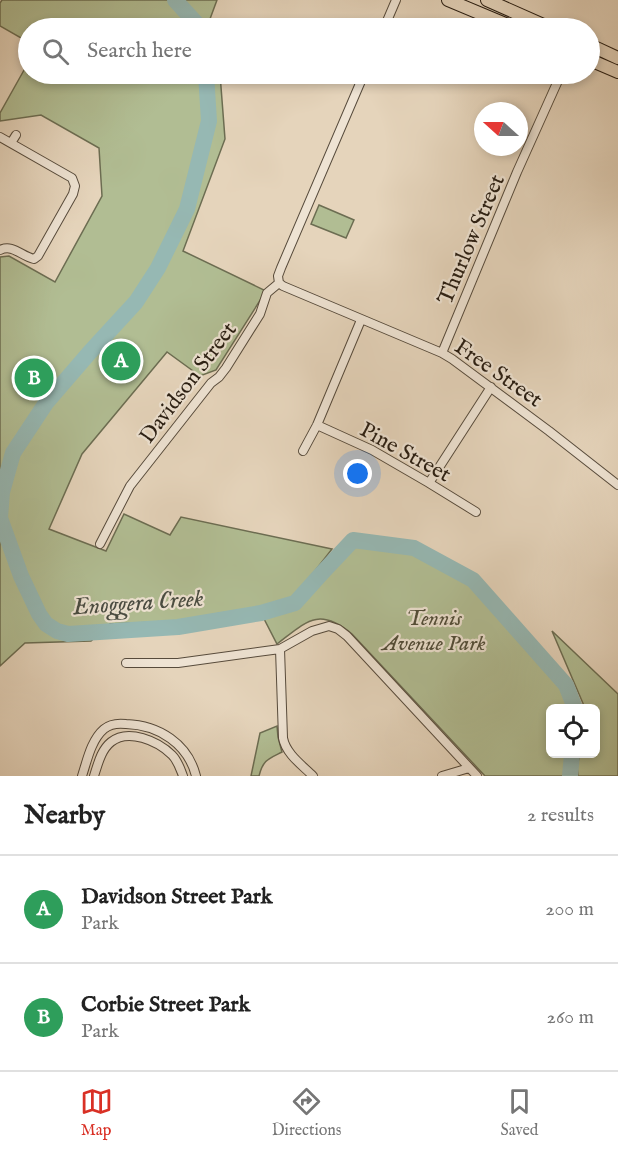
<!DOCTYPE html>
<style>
body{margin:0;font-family:"IM FELL English",serif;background:#f6f6f6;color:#222}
.controls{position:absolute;right:18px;bottom:18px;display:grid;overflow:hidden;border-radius:9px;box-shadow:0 3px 9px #0003}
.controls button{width:54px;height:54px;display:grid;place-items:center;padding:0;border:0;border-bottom:2px solid #e0e0e0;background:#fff;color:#222;font:30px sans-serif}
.compass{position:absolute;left:474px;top:102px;width:54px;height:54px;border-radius:50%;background:#fff;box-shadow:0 3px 9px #0003;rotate:291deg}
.you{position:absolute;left:358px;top:474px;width:21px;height:21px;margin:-15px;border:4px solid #fff;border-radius:50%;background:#1a73e8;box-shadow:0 0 0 9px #1a73e833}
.badge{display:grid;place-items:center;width:39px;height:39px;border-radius:50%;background:#d93025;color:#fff;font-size:20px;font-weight:700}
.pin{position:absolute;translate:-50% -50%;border:3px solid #fff;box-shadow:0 2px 6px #0006}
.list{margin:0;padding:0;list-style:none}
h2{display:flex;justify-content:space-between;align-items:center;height:78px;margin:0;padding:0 24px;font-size:26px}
h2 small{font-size:20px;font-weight:400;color:#767676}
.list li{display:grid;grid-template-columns:39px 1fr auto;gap:18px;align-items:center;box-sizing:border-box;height:108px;padding:0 24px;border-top:2px solid #e0e0e0}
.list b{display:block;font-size:22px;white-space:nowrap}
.list p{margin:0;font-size:20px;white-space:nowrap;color:#767676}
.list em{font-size:20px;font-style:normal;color:#767676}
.icon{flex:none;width:33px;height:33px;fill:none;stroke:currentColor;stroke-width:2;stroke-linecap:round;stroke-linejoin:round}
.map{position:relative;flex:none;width:618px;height:776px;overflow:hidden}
.search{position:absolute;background:#fff;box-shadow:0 3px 9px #0003;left:18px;right:18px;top:18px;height:66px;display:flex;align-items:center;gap:15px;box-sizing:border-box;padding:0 21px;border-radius:33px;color:#767676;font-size:22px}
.sheet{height:294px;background:#fff}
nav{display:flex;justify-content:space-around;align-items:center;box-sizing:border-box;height:84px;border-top:2px solid #e0e0e0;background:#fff;font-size:16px;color:#767676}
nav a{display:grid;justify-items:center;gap:3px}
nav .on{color:#d93025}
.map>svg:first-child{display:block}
.green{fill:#b1bd93;stroke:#6c6d52;stroke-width:1.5}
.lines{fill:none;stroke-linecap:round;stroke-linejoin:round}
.river{stroke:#96b8b3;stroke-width:16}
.street-casing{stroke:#574b3c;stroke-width:10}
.primary-casing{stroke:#281d12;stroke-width:14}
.street{stroke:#eee3d3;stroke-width:8}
.primary{stroke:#e5d4bb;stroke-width:12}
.labels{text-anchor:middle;stroke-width:4.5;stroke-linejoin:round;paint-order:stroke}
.street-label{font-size:22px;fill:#281d12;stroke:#eee3d3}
.park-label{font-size:22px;font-style:italic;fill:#514d39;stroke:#eee3d3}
.water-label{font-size:24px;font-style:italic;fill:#494c42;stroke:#eee3d3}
</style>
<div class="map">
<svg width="618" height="776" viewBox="0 0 618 776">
<rect width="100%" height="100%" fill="#e5d4bb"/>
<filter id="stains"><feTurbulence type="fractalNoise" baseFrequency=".00333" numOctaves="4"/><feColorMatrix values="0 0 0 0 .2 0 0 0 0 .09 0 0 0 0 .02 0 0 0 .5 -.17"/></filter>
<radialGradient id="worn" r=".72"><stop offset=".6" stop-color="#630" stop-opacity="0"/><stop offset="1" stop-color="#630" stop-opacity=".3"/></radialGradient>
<path class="green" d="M2,0h215l-10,27 1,1h-180v14l-28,-16v-23z
M28,63v11h192l5,65 -42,112 83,40 -50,79 -16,6 -33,-24 -85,102 -33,75 57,22 18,-37 46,21 11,-18 151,32 -42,54 -107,18 -73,3 -19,17 -66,2 -25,23v-409l9,-1 46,26 47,-86 -3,-48 -58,-33 -41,6v-8z
M319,205l35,15 -8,18 -35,-14z
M353,540l61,8 59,32 93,105 9,23h-25v46h22l-2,22h-85l-133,-142c-34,-28 -46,-12 -75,10l-16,-31 34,-10 27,-30z
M552,631l66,63v82h-40l-1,-10 3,-12h16v-46h-11z
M277,726l1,11 4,15c-14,7 -19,8 -23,24h-8l9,-43z"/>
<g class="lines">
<path class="river" d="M175,0l21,23 1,5
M206,74l3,47 -22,88 -29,59 -22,34 -46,50 -44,51 -33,50 -11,39 -2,26 21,58 18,38 7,10 11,7 11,3 110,-7 83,-14 34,-10 27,-30 31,-33 61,8 59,32 93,105 9,23
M570,776l2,-22"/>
<defs>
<path id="street" d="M384,28l12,-28
M11,143l5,-8
M0,250c13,-6 21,6 34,9l4,-3 35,-62 2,-8 -3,-8 -72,-41
M279,283l4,3 159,67 10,6 97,72 69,54
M279,283l-1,-7 3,-8 83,-194
M442,353l75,-181 44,-98
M317,425l55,25 57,33 47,29
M303,451l14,-26 44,-105
M429,483l62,-96
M100,544l30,-58 81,-103 8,-6 7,-9 34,-54 7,-21 12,-10
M280,649l3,89c3,16 19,27 30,38
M126,663h52l102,-14 32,-18 17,-5 9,3 9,7 130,140
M82,776c5,-15 9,-36 22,-47 6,-5 14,-6 22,-5 33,1 62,20 70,52
M94,776c4,-12 7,-26 17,-34 17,-14 47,-1 61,13 6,6 8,13 11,21
M442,776l27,-8"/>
<path id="primary" d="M448,0l67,28
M487,0l63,28
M590,45l28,13
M590,60l28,12"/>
</defs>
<use href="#street" class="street-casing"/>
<use href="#primary" class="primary-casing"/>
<use href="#street" class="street"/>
<use href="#primary" class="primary"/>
</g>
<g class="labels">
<g class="street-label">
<text transform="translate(470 239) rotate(-67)" y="8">Thurlow Street</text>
<text transform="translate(499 372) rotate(35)" y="8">Free Street</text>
<text transform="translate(187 382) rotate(-53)" y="8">Davidson Street</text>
<text transform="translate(406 451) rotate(29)" y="8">Pine Street</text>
</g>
<g class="park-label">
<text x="434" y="625">Tennis<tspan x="434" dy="25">Avenue Park</tspan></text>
</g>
<g class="water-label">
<text transform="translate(138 602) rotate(-4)" y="8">Enoggera Creek</text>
</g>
</g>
<rect width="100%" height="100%" filter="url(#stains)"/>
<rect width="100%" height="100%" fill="url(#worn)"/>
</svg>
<div class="controls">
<button><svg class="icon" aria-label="locate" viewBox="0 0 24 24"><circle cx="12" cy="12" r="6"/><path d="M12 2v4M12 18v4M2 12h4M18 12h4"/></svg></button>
</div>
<svg class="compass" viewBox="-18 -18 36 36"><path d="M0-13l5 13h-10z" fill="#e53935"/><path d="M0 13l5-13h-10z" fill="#767676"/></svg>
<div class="you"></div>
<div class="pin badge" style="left:121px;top:361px;background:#2e9e5b">A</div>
<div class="pin badge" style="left:34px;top:378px;background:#2e9e5b">B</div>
<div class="search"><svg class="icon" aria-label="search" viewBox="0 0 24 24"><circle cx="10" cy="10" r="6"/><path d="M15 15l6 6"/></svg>Search here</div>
</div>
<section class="sheet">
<h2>Nearby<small>2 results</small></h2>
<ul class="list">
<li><span class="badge" style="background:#2e9e5b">A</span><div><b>Davidson Street Park</b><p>Park</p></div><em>200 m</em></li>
<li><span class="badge" style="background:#2e9e5b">B</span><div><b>Corbie Street Park</b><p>Park</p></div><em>260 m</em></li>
</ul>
</section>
<nav>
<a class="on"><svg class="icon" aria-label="map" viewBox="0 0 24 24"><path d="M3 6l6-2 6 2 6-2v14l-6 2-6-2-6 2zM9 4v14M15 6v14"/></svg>Map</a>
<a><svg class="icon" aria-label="directions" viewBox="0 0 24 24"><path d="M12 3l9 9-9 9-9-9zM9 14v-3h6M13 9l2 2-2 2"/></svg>Directions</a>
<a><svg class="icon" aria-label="saved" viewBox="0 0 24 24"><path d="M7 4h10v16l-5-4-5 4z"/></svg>Saved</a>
</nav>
